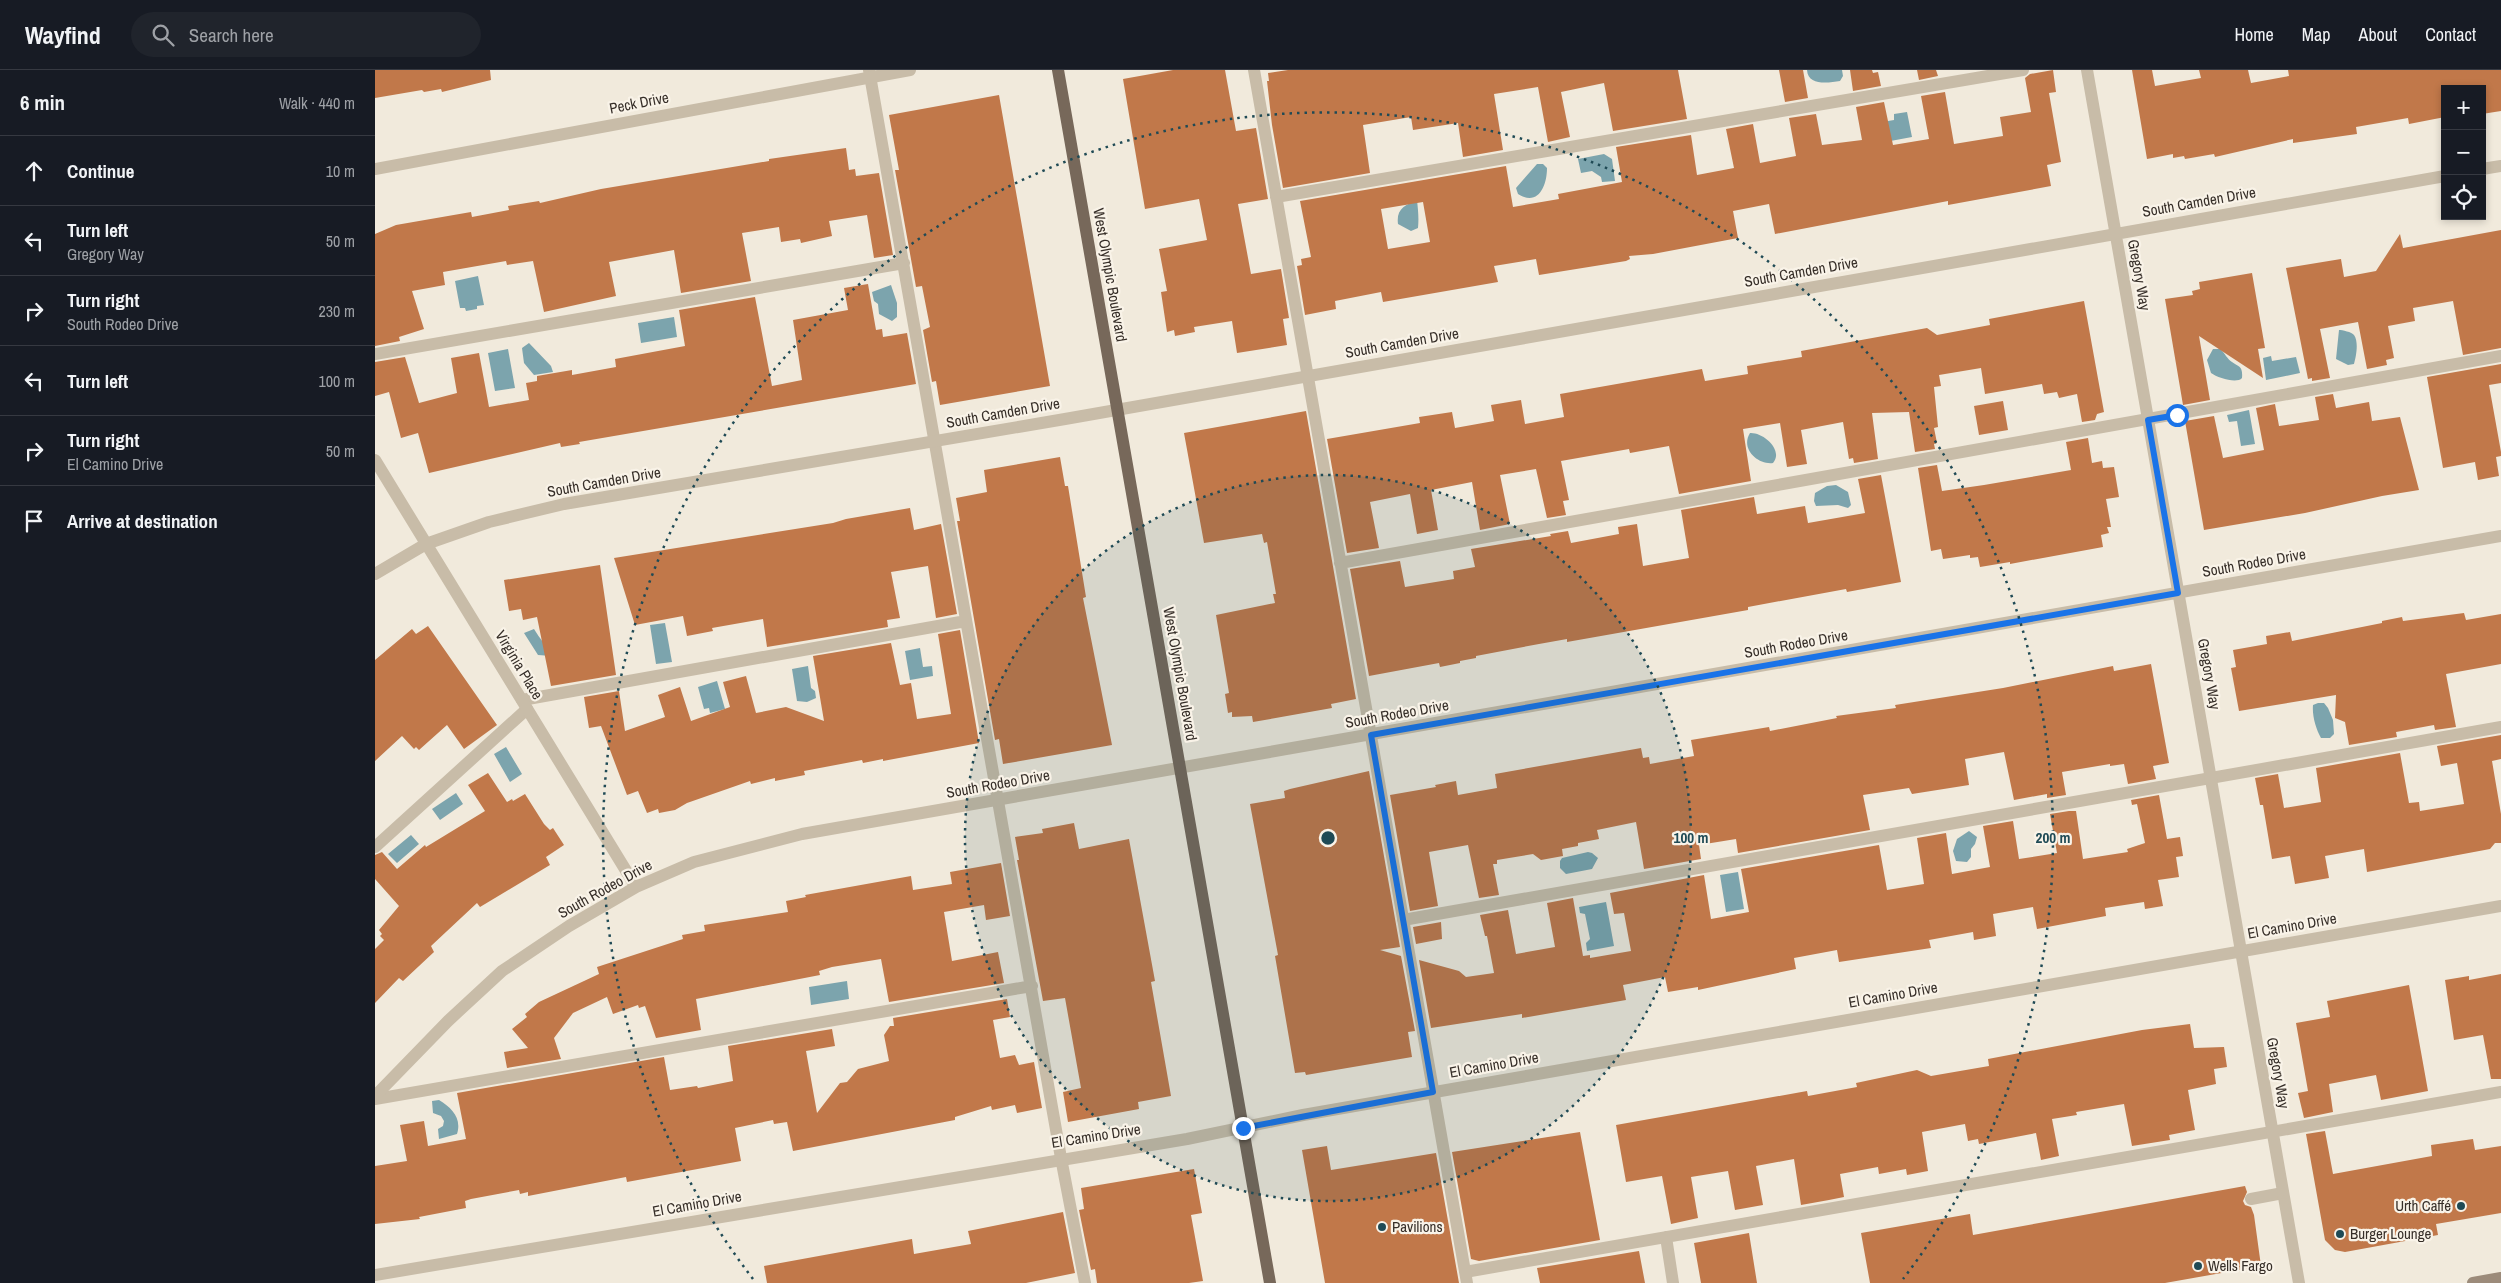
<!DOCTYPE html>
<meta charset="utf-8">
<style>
body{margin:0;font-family:"Archivo Narrow",sans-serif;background:#20242c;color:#f1f3f6}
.controls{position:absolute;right:15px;top:15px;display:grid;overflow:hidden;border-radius:0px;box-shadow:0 2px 8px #0003}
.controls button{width:45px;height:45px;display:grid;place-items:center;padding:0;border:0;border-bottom:1px solid #363941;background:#171b24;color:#f1f3f6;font:25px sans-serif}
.stop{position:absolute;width:15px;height:15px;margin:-11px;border:4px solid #1a73e8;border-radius:50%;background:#fff}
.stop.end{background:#1a73e8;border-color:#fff;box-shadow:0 1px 5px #0008}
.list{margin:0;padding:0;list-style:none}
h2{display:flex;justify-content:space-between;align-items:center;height:65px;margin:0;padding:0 20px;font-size:21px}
h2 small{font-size:16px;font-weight:400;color:#9ea1a6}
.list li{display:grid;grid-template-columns:32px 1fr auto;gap:15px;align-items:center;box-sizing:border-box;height:70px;padding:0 20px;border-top:1px solid #363941}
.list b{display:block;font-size:19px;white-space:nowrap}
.list p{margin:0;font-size:16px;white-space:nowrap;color:#9ea1a6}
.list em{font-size:16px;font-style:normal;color:#9ea1a6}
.icon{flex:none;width:28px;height:28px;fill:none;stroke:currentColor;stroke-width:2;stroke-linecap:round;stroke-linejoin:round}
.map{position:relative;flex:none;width:2126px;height:1213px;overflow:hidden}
header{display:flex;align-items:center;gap:30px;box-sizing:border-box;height:70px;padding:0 25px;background:#171b24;border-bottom:1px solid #363941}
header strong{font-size:24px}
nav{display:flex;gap:28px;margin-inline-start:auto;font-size:18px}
.search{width:350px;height:45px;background:#20242c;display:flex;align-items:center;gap:12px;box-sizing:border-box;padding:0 18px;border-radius:28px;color:#9ea1a6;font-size:19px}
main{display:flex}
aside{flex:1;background:#171b24}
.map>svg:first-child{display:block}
.water{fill:#7ca4ad}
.building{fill:#c1784a;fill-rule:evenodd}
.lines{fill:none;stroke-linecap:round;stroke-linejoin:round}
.service{stroke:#c8bca8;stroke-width:12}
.minor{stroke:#c8bca8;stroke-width:12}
.secondary{stroke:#9c8b7a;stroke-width:12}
.primary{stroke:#77685a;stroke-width:12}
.route{stroke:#1a73e8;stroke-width:6}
.ring{fill:none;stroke:#1f4a55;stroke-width:2.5;stroke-dasharray:2.5 5}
.poi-dot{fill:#1f4a55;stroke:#f9f3e8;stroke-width:2}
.labels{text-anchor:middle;stroke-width:4.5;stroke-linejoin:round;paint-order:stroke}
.street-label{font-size:15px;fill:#362e28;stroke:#f9f3e8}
.poi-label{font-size:15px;fill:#362e28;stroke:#f9f3e8;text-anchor:start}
.centre{fill:#1f4a55;stroke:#f9f3e8;stroke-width:2.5}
.ring-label{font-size:15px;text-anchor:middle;font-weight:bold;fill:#1f4a55;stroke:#f9f3e8;stroke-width:4.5;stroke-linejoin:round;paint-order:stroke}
</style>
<header>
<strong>Wayfind</strong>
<div class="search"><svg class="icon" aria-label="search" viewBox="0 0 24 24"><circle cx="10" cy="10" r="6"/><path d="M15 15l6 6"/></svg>Search here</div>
<nav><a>Home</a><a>Map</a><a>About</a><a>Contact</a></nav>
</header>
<main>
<aside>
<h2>6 min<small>Walk · 440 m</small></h2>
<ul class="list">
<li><svg class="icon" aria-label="ahead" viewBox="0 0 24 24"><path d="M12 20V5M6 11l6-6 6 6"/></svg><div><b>Continue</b></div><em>10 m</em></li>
<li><svg class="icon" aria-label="left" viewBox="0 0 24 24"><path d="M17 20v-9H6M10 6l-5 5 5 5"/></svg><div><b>Turn left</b><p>Gregory Way</p></div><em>50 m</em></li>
<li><svg class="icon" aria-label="right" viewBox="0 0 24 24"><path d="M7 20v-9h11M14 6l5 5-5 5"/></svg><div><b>Turn right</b><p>South Rodeo Drive</p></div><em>230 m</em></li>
<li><svg class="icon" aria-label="left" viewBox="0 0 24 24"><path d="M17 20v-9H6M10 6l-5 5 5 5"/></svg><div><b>Turn left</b></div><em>100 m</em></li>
<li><svg class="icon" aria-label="right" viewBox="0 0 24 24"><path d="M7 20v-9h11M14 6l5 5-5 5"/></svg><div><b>Turn right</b><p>El Camino Drive</p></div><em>50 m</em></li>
<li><svg class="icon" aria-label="arrive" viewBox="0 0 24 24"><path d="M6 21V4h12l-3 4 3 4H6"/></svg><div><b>Arrive at destination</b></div></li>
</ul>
</aside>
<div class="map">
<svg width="2126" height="1213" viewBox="0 0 2126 1213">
<rect width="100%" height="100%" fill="#f1eadc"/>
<path class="water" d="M1432,0h35l1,6 -3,5c-12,2 -32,5 -33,-11z
M1532,42l5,25 -43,8 -4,-20 29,-5v-6z
M1229,84l8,5 3,22 -13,1 -1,-5 -9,-6 -11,2 -3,-14z
M1162,94h6l4,4c0,18 -9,39 -29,26l-2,-6z
M1042,130c1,10 2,17 1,28l-7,3 -13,-7c-2,-15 7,-19 19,-24z
M103,206l6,29 -7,1v3l-11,2 -1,-3h-5l-5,-27z
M516,215l6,18v14l-5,4 -13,-7 -1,-10 -4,-3 -2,-9z
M299,247l3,20 -36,6 -3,-20z
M1964,260c3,0 13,2 15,5 5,7 2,22 0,29l-6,1 -12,-6z
M154,273l22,23 2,6 -19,3 -10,-12 -2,-15z
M133,279l7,39 -20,3 -7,-38z
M1838,279h7c5,4 7,10 12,13 7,5 11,4 10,16 -5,6 -24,0 -31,-5l-4,-13z
M1896,286l1,5 24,-4 4,16 -34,7 -3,-22z
M1874,340l6,34 -14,2 -4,-25 -8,1 -2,-7z
M1375,363c13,-1 34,17 23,30 -15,2 -33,-14 -23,-30z
M1461,415l12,7 3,13 -3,3 -10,-3 -22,1 -2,-5 1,-8 12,-7z
M290,553l7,39 -16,2 -6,-39z
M159,559c6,10 12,16 18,27l-14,-1 -14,-22z
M545,578l3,19 9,-1 1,10 -23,4 -5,-29z
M433,596l3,22 4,3 1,7 -9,4 -10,-1 -5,-32z
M342,611l8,28 -15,4 -1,-5 -5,1 -6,-22z
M1943,633h6l4,5 5,12 1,14 -4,4h-9c-5,-9 -9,-22 -8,-33z
M131,677l16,27 -12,8 -16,-28z
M81,723l7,11 -23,16 -8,-11z
M1594,761l8,6 -2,7 -4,5v8l-4,5 -11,-1 -3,-10 4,-12z
M36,765l8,9 -22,19 -9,-9z
M1213,782l4,1 6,5 -6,11 -26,5 -6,-6v-7l2,-3z
M1363,802l6,37 -18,3 -6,-37z
M1231,832l8,44 -27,5 -1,-8 4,-4 -5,-25 -5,-1 -1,-6z
M472,911l2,18 -38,6 -2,-18z
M64,1030c13,8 23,18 18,34l-18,5 -1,-10 5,-3 1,-5 -3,-5 -8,-3 -1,-12z"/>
<path class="building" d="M0,0h115l1,10 -49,12 -1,-3 -17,3 -2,-2 -47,8z
M798,0h52l11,61 20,-3 12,71 -30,5 13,70 30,-5 8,49 -6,1 4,26 -50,8 -5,-32 -38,6 1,5 -20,4 -1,-6 -7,2 -6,-40 6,-1 -8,-42 48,-9 -8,-41 -54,10 -22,-130z
M913,0h390l9,49 -74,12 -9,-48 -43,9 9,45 -22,5 -10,-55 -44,7 9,56 -40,7 -5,-34 -45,7 -2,-13 -48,8 7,48 -87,15 -11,-63 -5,-44h2l-1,-8z
M1404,0h24l5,28 -23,4z
M1475,0h22l1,3 5,-1 3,14 -28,5z
M1542,0h19l2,6 -19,4z
M1678,0l3,22 -7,1 12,69 -14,3 4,21 -103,19v-4l-173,33 -6,-30 -36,7 5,27 -85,16 -24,2 1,3 -4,2 -87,14 -3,-16 -42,7 4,16 -115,20 -2,-10 -46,9 1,8 -31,6 -8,-49 5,-1 -1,-6 10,-2 -11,-56 206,-35 7,41 46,-8 -1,-5 64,-12 -6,-35 75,-12 6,40 37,-7 -8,-39 27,-5 7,39 36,-7 -7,-38 27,-4 6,31 40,-5 -6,-33 28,-5 9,43 36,-6 -8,-43 24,-4 9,52 49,-8 -3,-19 31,-5 -6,-34 5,-4zM1048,132l7,40 -42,7 -7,-40z
M1757,0h20l3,16 46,-8 -2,-8h49l3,13 38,-7 -1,-6h213v41l-19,3v-25h-37v28l-36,7 -1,-6 -52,9 1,7 -64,9v-4l-78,18 -1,-3 -29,5 -1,-3 -11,2v-4l-26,5z
M624,25l51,291 -110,19 -4,-24 -4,1 -9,-52 7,-3 -8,-41 -6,1 -21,-117h4l-10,-55z
M471,78l3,22 6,-1 1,7 23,-3 14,82 -19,3 -7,-43 -38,6 3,15 -31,7 -1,-4 -19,3 -2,-15 -37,6 9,48 -70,12 -7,-43 -65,12 7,34 -72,16 -11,-51 -26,4 -1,-4 -63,11 2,13 -33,6 12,38 -25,8 1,4 -25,5v-112l21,-9 75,-13 1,5 37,-7 -1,-4 31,-5 1,2 61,-14 168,-28v-2z
M2126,160v118l-38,7 -10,-54 -40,7 2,13 -27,5 6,32 -8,2 1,5 -20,4 -9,-47 -38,7 10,49 -18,3v-3l-4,1 -22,-111 55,-9 3,18 32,-6 24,-37 3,14z
M1877,203l13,75 -7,1 5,29 -64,-42 11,64 -27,5 -18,-106 28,-4 -1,-4 8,-2 -1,-7z
M493,214l8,46 6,-1 1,8 24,-4 9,51 -337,58 1,2 -19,3 -1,-4 -131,30 -11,-40 -17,5 -12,-46 -14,4v-34l30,-5 14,46 38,-10 -6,-35 28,-5 10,54 40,-7 -3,-17 11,-2v-5l35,-6v5l44,-8 -1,-8 70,-13 -6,-36 76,-13 17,89 30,-6 -9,-60 55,-10 -4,-22z
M1709,231l20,111 -7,2 -2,6 -13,2 -5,-28 -18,4 -2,-6 -13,2 -2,-10 -57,10 -4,-26 -42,7 2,11 -7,1 4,40 -4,1 3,15 -3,1 1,5 -20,3 -6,-40 -37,1 6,46 -24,4 -1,-5 -4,1 -6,-37 -42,8 6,34 -20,3 -7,-44 -37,6 8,52 -72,13 -10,-48 -39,7 -1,-4 -68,12 8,39 -6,1 3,14 -19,3 -11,-49 -36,6 10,49 -30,6 -8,-48 -41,8 7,40 -21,4 -7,-40 -40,8 9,46 -32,5 -20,-114 93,-16 -1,-6 33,-5 3,16 39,-7 -3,-16 30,-5 4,24 39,-7 -4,-23 142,-25 3,12 43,-7 -1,-8 55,-9 -1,-6 126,-23 10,7 53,-10 -1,-6z
M2126,294v19l-12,2 12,67v4l-5,1 3,19 -21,4 -3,-18 -32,6 -16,-91z
M1958,324l3,14 33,-6 3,19 28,-4 19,73 -37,6 -77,17 -101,17 -19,-109 29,-5 9,42 41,-8 -8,-42 19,-4 4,22 40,-6 -4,-23z
M1628,331l5,29 -29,5 -5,-29z
M931,341l50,288 -25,5 1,4 -79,14 -1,-6 -20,1v-5l-4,1 -3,-19 4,-1 -13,-78 59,-12 -2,-9h3l-9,-52 -3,1 -2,-9 -58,9 -20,-110z
M1713,368l4,25 10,-2 1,7 11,-1 5,30 -13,2 5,28h-4l2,6 -8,2 2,12 -93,17v-2l-30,5 -2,-10 -8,1v-3l-27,4 -2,-10 -10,2 -13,-83 19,-3 5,26 42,-6 87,-15 -5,-28z
M685,387l5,29h3l18,111 -3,1 29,147 -109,19 -4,-25 -4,1 -38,-219h3l-4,-23 31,-6 -3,-22z
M1506,405l20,107 -54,10 -1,-3 -98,18v3l-181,32v-3l-28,5 -63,12v2l-16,3v2l-20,4 -1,-4 -70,13 -19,-107 50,-8 5,26 49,-8 -1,-8 22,-4 -4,-18 80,-13 -1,-2 18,-3 3,12 48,-9 -1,-7 19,-3 6,42 46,-8 -8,-48 73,-13 3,17 48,-8 3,17 57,-10 -7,-34z
M535,438l4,22 27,-6 16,90 -21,4 -8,-52 -37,6 9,46 -13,2 1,7 -121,20 -4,-28 -51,9 1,3 -26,5 -4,-20 -48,9 -21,-67 219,-35 13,-4z
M225,495l16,110 -65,11 -14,-69 -14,3 -2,-11 -12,2 -5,-31z
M2089,543l2,7 35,-6v50l-55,10 10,53 -21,3 -1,-5 -38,7 1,5 -48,8 -4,-23 -10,-4 1,-23 -97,16 -8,-43 5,-1 -3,-17 34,-6 -1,-8 24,-4 2,9 90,-18v-2l20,-4 1,4z
M53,556l69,99 -33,24 -17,-24 -28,25 -3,-3 -2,2 -12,-13 -27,25v-101l37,-31 4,5z
M585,560l19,113 -96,18v-2l-20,4 -1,-3 -58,11 1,4 -30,6v-3l-24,6 -1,-3 -63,22 -12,7 -16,3 -1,-4 -11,4 -9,-22 -11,4 -26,-69 -12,2 -5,-31 35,-6 6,40 40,-14 -7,-22 22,-8 11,34 39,-14 -7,-25 23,-6 10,37 30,-6 38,14 -11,-65 78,-13 9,42 11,-2 6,36 34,-5 -13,-80z
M1776,594l18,99 -16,3 3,13 -28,5 -4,-20 -14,2v-2l-48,8 4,23 -19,3v-4l-33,6 -10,-48 -39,7 4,26 -57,9 -3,-6 -46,7 7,35 -132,23 -2,-14 -37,6 2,14 -57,10 -8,-47 -39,8 2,9 -21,4v3l-16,3 1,7 -22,4 -8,-6 -36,6v4h-4l6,31 -20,3 -11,-53 -39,7 9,54 -28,5 -20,-116 46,-8 -1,-2 21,-4 2,14 39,-7 -2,-14 146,-26 2,10 6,-1 1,7 44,-8 -3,-16 78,-13 1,4 67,-13 -1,-2 60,-8 -1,-3 108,-17 110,-22 1,5z
M2126,665v24l-9,2 9,53v29h-6l-5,6 -123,23 -3,-23 -39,7 4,22 -34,6 -5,-28 -18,3 -9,-54h-3l-5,-27 23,-4 6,34 37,-6 -5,-34 84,-15 9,50 10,-1 1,9 44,-7 -7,-41 -16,3 -4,-20z
M994,701l31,176 -20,3 21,6 14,75 -7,1 4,25 -106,18 -1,-3 -10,1 -20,-117 3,-1 -28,-151 35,-6 -1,-7 6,-2z
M113,703l19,29 5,-3 1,2 12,-7 19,30 6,6 3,-2 11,17 -18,12 4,8 -70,42 -3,-4 -46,43 3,6 -31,29 -4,-3 -24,25v-54l9,-9 -4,-4 2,-2 -3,-4 20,-24 -24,-27v-24l7,-3 15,17 28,-24 1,2 59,-36 -17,-26z
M1784,725l8,44 13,-2 3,19 -7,1 3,20 -21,3 5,26 -18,3 -1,-7 -39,6 1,8 -69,13 -4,-22 -40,7 3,22 -22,4 -1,-8 -44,8 2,8 -92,14 -2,-12 -43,8 2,11 -98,21v-3l-30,5 -3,-15 -42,8 3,15 -104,18v-4l-91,14 -12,-68 40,11 7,6 28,-4 -7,-37h-2l-5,-21 28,-5 8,44 39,-7 -8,-44 26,-5 10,58 7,-1v3l41,-7 -7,-38 -10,1 -4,-21 94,-18 7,44 38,-7 -8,-43 138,-24 8,45 37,-6 -7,-46 29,-5 6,41 38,-7 -7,-41 30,-5 6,38 38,-6 -7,-39 19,-3h7l7,48 45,-7 -1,-3 18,-6 -8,-39 -5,1 -1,-5z
M699,753l5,26 50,-10 26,142 -4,1 20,114 -33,6 1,7 -71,13 -5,-30 18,-4 -16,-90 -22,3 -26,-141h2l-4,-23 28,-4 -1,-4z
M626,793l9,53 -24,4 -2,-15 -40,7 8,49 46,-9 6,31 -115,19 -8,-43 -49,8 -13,4 1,4 -124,24 5,31 -45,8 -11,-32 -6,2 -1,-3 -25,9 -6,-17 -34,16 -19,25 7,21 -54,9 -3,-16 24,-4 -16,-19 15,-12 -2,-3 14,-12 60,-28 -2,-7 86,-28 -1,-4 23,-4 -1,-6 84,-13 -2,-11 20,-4 -1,-2 106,-19 2,14 39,-6 -2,-12z
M1066,852l1,17 -26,5 -3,-17z
M2126,904v105h-10l-8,-44 -29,5 -9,-60 24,-4v4z
M2034,915l19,106 -47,9 -5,-25 -47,9 4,28 -29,6 -6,-25 10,-2 -12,-68 34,-6 -3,-16z
M632,929l3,18 -17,3 7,38 15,-3 4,10 15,-3 8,46 -25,5 -2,-8 -23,5 -1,-4 -36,11v3l-162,31 -6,-29 -13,2 -1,-4 -38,8 6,33 -114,21 -1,-5 -98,19v-4l-8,2 -1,-4 -48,9 -6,2 1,7 -47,9 1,2 -45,5v-58l32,-5 -7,-36 24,-4 4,25 38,-7 -9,-46 207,-36 6,33 27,-4 1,2 35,-7 -5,-35 104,-17 3,17 -29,5 11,62 23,-30 7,-1 11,-13 31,-8 -5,-26 6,-9h4l-1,-8z
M1815,954l4,24 30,-1 3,20 -13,2 2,15 -28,6 7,40 -26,5 1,5 -38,6 -8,-42 -48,8 1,3 -25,4 7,37 -18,4 -5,-27 -57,11 -1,-5 -10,2 -3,-17 -43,8 6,39 -21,4 -1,-6 -27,5 -1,-7 -38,7 4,23 -15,3 -28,5 -7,-46 -38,7 7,39 -28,5 -7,-39 -37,6 7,41 -27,6 -9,-48 -36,6 -10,-57 191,-34 1,5 49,-9 -1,-4 61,-13 14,6 58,-10 -1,-7 154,-29z
M1950,1061l8,43 99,-18 -1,-11 42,-6 2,11 26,-4v67l-65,11 2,11 -93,17 -10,-2 -10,-10 -19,-106z
M1205,1062l20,108 -121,21 -8,-2 -19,-107z
M952,1076l4,24 105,-17 23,130h-134l-23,-133z
M819,1099l8,44 -11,2 12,66 -14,2h-92l-2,-14 -4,1 -12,-60 5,-1 -3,-21z
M1870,1116l2,6 -4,9 2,4 6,2 3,8 7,51 -96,17h-295l-9,-50 109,-19 3,21z
M688,1142l12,61 -49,10h-259l-3,-17 148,-27 2,15 57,-10 -3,-13z
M1374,1163l8,50h-56l-7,-40z
M1264,1181l6,32h-105l-3,-15z"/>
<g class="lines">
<path class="service" d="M494,0l192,1088 24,125
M879,0l213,1213
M901,127l747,-127
M0,284l529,-91
M965,493l1161,-207
M147,630l444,-79
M0,777l152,-138
M1028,850l1098,-193
M0,1029l657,-113
M1876,1129l32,-6
M1291,1167l7,46
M1090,1202l1036,-180"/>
<path class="minor" d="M1712,0l212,1213
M0,99l535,-99
M2107,99l19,-3
M0,390l261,427
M0,504l51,-30 63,-22 75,-18 501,-85 1380,-243
M0,1026l73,-75 54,-50 67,-45 67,-39 58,-25 108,-28 1699,-298
M0,1205l812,-136 116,-24 1198,-209"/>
<path class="secondary" d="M2098,1213l28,-5"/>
<path class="primary" d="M683,0l212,1213"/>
</g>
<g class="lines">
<path class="route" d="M868,1058l190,-36 -62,-357 807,-142 -30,-173 29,-5"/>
</g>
<circle cx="953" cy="768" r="363" fill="#1f4a55" fill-opacity=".12"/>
<g class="ring">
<circle cx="953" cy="768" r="363"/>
<path d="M378 1209A725 725 0 1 1 1528 1209"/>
</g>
<g class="poi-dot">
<circle cx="2086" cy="1136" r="5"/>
<circle cx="1007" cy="1157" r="5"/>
<circle cx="1965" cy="1164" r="5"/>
<circle cx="1823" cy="1196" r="5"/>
</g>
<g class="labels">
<g class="street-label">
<text transform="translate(264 33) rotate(-11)" y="5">Peck Drive</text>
<text transform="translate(1824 132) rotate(-10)" y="5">South Camden Drive</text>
<text transform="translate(1426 202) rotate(-10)" y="5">South Camden Drive</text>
<text transform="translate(735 205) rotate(80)" y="5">West Olympic Boulevard</text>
<text transform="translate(1764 205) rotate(80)" y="5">Gregory Way</text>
<text transform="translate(1027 273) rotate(-10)" y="5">South Camden Drive</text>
<text transform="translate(628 343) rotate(-10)" y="5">South Camden Drive</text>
<text transform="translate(229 412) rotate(-10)" y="5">South Camden Drive</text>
<text transform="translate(1879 493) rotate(-10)" y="5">South Rodeo Drive</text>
<text transform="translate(1421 574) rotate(-10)" y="5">South Rodeo Drive</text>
<text transform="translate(144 595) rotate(59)" y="5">Virginia Place</text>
<text transform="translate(805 604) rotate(80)" y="5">West Olympic Boulevard</text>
<text transform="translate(1834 604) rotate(80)" y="5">Gregory Way</text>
<text transform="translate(1022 644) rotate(-10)" y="5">South Rodeo Drive</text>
<text transform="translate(623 714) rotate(-10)" y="5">South Rodeo Drive</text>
<text transform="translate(230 819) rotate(-29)" y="5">South Rodeo Drive</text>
<text transform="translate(1917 856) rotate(-10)" y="5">El Camino Drive</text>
<text transform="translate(1518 925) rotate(-10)" y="5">El Camino Drive</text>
<text transform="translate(1119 995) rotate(-10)" y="5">El Camino Drive</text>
<text transform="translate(1903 1003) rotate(80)" y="5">Gregory Way</text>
<text transform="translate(721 1066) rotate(-9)" y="5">El Camino Drive</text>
<text transform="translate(322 1134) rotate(-10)" y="5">El Camino Drive</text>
</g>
<g class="poi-label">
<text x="2076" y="1141" text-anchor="end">Urth Caffé</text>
<text x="1017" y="1162">Pavilions</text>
<text x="1975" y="1169">Burger Lounge</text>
<text x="1833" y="1201">Wells Fargo</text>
</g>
</g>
<circle cx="953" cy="768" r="8" class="centre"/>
<g class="ring-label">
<text x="1316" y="773">100 m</text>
<text x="1678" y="773">200 m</text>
</g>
</svg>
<div class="controls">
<button>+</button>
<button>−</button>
<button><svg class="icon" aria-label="locate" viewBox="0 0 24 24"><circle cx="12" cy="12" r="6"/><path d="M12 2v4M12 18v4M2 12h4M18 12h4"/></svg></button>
</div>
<div class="stop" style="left:1802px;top:345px"></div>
<div class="stop end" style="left:868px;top:1058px"></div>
</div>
</main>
